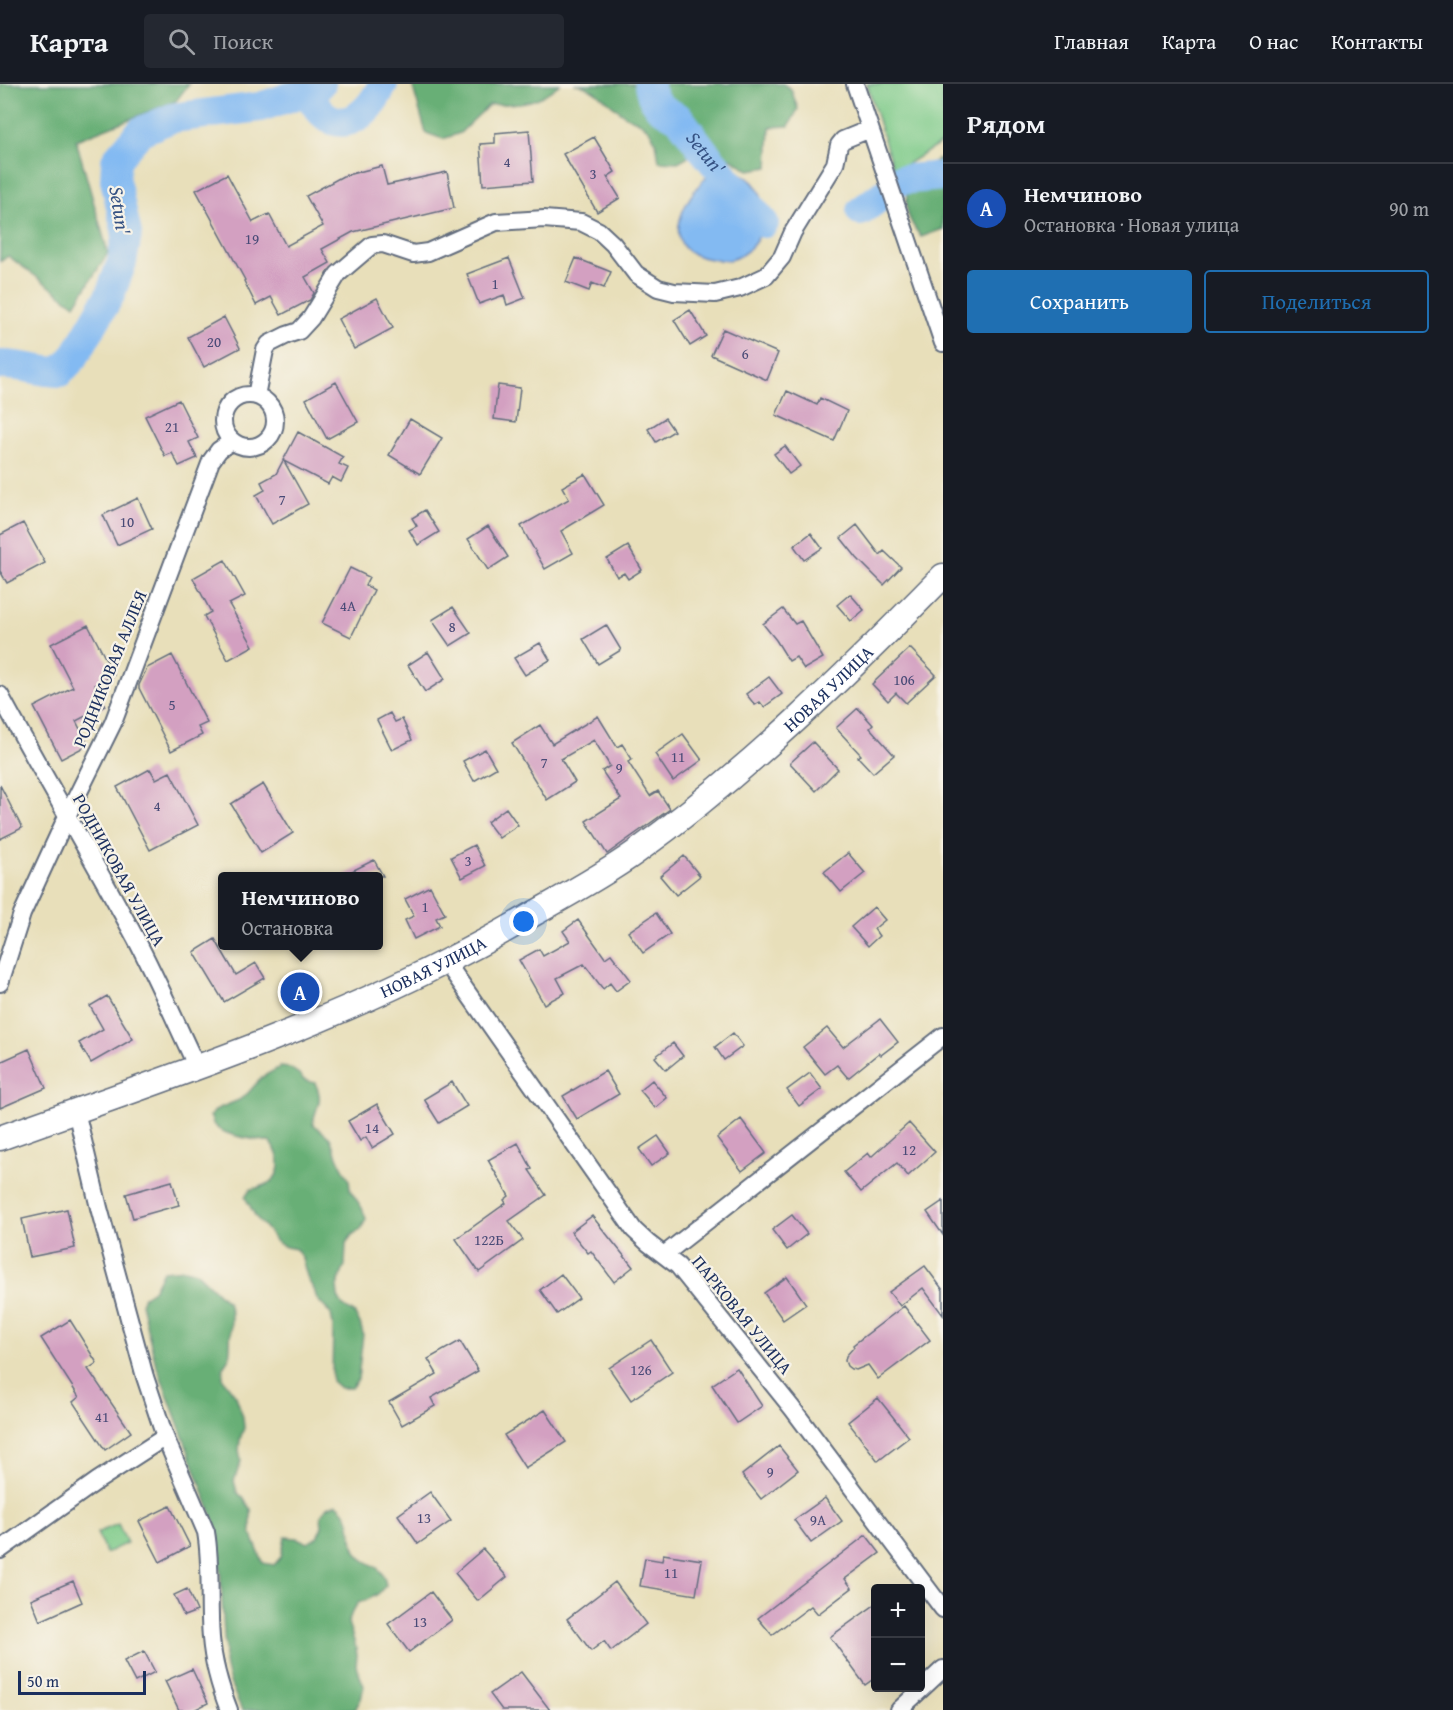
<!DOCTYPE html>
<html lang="ru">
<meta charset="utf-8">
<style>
body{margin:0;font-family:"Gentium Book Plus",serif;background:#242831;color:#f1f3f6}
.controls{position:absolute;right:18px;bottom:18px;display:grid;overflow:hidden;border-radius:6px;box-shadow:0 6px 24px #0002}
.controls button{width:54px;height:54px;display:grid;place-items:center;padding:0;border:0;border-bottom:2px solid #363941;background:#171b24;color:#f1f3f6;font:30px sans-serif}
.scale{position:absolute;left:18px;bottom:15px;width:128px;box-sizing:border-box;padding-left:6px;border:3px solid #1b2f5e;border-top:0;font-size:16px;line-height:21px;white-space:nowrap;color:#1b2f5e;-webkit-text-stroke:4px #f7f3e8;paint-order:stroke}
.you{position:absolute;left:524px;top:838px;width:21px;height:21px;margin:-15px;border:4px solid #fff;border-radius:50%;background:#1a73e8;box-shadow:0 0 0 9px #1a73e833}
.badge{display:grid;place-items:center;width:39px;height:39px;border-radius:50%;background:#1f6fb2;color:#fff;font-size:20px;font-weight:700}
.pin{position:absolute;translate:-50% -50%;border:3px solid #fff;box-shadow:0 2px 6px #0006}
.popup{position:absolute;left:218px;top:788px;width:165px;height:78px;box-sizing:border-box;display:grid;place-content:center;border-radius:6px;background:#171b24;filter:drop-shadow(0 2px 4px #0005);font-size:20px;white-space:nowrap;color:#9ea1a6}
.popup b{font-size:22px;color:#f1f3f6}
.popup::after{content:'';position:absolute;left:50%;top:100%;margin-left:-12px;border:12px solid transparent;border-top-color:#171b24}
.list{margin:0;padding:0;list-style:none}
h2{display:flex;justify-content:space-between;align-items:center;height:78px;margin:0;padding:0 24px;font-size:26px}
h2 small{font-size:20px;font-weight:400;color:#9ea1a6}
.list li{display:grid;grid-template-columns:39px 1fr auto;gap:18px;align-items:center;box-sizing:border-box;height:90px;padding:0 24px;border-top:2px solid #363941}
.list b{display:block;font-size:22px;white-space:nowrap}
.list p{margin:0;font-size:20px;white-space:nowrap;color:#9ea1a6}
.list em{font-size:20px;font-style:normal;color:#9ea1a6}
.actions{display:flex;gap:12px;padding:18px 24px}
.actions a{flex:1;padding:14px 0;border:2px solid #1f6fb2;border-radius:6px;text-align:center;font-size:21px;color:#1f6fb2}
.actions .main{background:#1f6fb2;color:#fff}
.icon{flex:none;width:33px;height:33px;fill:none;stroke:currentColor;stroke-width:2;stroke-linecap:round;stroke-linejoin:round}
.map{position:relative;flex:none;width:943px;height:1626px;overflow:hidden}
header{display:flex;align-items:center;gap:36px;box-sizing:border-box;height:84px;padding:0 30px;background:#171b24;border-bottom:2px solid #363941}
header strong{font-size:28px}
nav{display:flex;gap:33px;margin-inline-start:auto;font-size:21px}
.search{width:420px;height:54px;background:#242831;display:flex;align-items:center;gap:15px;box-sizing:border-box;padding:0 21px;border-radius:6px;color:#9ea1a6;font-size:22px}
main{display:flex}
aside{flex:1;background:#171b24}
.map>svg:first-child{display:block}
.green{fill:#7fcb8a;stroke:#4d7d74;stroke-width:1.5}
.forest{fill:#67af76;stroke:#416f6a;stroke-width:1.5}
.water{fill:#83baf2;stroke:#4f74a8;stroke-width:1.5}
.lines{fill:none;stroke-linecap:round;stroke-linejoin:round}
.river{stroke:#83baf2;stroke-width:30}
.building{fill:#d3a0c1}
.street-casing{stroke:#636d7e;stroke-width:20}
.secondary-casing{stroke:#636d7e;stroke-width:27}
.street{stroke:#fff;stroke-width:16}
.secondary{stroke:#fff;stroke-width:24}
.labels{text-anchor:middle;stroke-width:4.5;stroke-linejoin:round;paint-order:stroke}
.number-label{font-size:15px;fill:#494b77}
.street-label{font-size:18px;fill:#1b2f5e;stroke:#f7f3e8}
.water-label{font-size:20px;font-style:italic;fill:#355283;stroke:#f7f3e8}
</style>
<header>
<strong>Карта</strong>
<div class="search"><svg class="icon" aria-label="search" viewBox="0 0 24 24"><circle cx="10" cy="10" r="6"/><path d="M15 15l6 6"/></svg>Поиск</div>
<nav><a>Главная</a><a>Карта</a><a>О нас</a><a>Контакты</a></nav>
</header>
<main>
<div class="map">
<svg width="943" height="1626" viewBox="0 0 943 1626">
<rect width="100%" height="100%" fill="#f7f3e8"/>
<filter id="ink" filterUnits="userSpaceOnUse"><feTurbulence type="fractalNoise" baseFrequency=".0167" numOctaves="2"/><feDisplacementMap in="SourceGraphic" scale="12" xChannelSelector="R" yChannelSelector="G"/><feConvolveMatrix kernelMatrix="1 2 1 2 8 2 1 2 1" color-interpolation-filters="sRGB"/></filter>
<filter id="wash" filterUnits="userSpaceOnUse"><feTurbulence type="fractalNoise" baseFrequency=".008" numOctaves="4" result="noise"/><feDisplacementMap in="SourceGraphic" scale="24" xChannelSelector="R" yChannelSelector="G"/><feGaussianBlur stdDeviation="1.35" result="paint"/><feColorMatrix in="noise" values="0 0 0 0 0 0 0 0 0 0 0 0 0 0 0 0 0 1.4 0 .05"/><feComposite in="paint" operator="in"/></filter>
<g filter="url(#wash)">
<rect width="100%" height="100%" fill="#e8dfba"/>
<path class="green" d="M867,0h76v58l-49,30z
M118,1440l9,19 -21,10 -9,-20z"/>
<path class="forest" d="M0,0h189l-13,17 -100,39 32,113 -33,52 -67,-49 -8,6z
M412,0h148c-27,22 -38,19 -71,21l-29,28 -17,6 -17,-6z
M574,0h209l8,5 7,20 -9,17 -19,1 -2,40 -19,3 -17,-11 -18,-7 -20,1 -16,9 -19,-1c-2,-13 -3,-25 -13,-34 -5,-6 -14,-7 -20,-11 -16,-11 -32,-31 -52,-32z
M938,75h5v70l-22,8c-16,-21 -16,-29 -13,-54z
M280,983l10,1 9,6 5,6 11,3c10,20 0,22 -2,41l17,14 8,21 11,20 1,11 12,18 4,11 -5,10 -9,6 -6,8 -1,22 -8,21 1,11 5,9 11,7 6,10 3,11 -5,45 -7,9h-11l-8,-7 1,-56 -2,-11 -14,-15 -3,-10 -6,-9 -6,-22 -6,-9 -10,-2 -10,-5 -6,-9 -14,-16 -11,-20 6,-8c29,-4 35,-24 20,-47 -15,-3 -47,-5 -57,-17 -2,-2 -2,-6 -4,-9l7,-7 22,-9 9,-7 14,-16z
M185,1185l11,3 32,31 3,10 -1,35 -1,10 -6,9v12l13,17 7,21 1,11 -4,11 -1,11 2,11 -7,20 3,11 8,8 6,9v24l12,30 11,2 7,-8 4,-20 12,1 11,5 9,-6 5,-10 -1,-11 6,-9 10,-3c19,15 10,29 19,47 8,17 25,8 30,34l-8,9 -9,5 -11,4 -6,9 -4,11 7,21 2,11 -1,11 8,20 -3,12 -6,12h-113c-8,-19 -19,-37 -17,-59l-7,-120 -63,-170 -14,-58 3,-7 9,-6 10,-19z"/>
<path class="water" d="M720,85c7,1 16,2 22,5 36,20 26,77 -13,86 -10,1 -19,-1 -28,-3 -43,-11 -15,-62 7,-81 3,-3 8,-5 12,-7z"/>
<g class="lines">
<g class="river">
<path id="s1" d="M649,0l3,12 7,11 21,12 23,31 61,73"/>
<path d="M308,7c22,49 56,34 75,-7"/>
<path d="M861,127l28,-21 10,-10 44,-4"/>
<path d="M0,281c21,-1 40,7 60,7l14,-15 36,-62 12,-33 5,-28 -12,-54 1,-20 25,-29 31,-13 88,-11 48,-16 13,-7"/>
</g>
</g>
<g id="blocks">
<path class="building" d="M529,46l4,51 -50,4 -3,-41 15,-1v-10z
M594,53l21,35 -8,5 13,21 -23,14 -34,-58z
M382,82l5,19 60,-13 7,36 -101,24 -31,17 8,14 -25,14 9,16 -4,7 -29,15 -10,-18 -15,8 -12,-24 1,-1 -49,-90 31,-16 26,48 16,-8 17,32 37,-20 -17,-30 37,-20z
M509,174l16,40 -18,7 -3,-10 -25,9 -12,-30z
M576,174l35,14 -7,16 -12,-5 -3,8 -23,-9z
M377,214l16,30 -39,21 -16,-30z
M690,226l16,26 -16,10 -16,-26z
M224,233l16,31 -36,19 -16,-30z
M723,245l55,24 -11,27 -56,-25z
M336,298l22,40 -31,17 -21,-40z
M498,301l22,3 -4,34 -22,-3z
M787,307l30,14 3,-7 27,13 -13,30 -58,-26z
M179,316l19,38 -9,4 8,16 -18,8 -7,-13 -7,3 -20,-40z
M665,334l9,13 -18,11 -8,-13z
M410,335l32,19 -22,36 -31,-19z
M298,348l45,25 -4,7 9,4 -7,14 -9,-5 -4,7 -44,-23 24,43 -36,20 -16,-29 9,-5 -4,-8 15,-8z
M785,362l15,20 -11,8 -15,-20z
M585,390l19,31 -43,26 12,22 -28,16 -24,-43 48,-27 -7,-12z
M138,414l14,31 -35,16 -14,-30z
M425,426l14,22 -21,13 -9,-15 8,-4 -5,-8z
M23,439l22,40 -38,20 -7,-12v-36z
M857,441l23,30 4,-4 17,16 -17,18 -27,-27 -16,-20z
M488,442l20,31 -20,13 -20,-31z
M811,449l11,15 -18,12 -10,-14z
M628,462l14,24 -14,9 -4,-6 -7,4 -10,-18z
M225,476l20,36 -16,8 24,42 -25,14 -24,-44 7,-4 -18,-34z
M350,484l19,9 -4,8 9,5 -23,47 -29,-14z
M850,510l14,16 -13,11 -14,-16z
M453,523l18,26 -21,13 -18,-26z
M783,525l12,15 6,-3 22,37 -19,11 -8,-12 -7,4 -13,-21 -13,-16z
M88,541l26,50 -19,10 10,21 -29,15 12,24 -27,14 -27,-52 39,-20 -22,-43z
M606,541l15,25 -23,14 -15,-25z
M540,559l10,17 -25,15 -11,-17z
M910,564l26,27 -30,28 -10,-10 -8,8 -16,-17z
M428,568l17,27 -20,13 -17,-27z
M172,571l35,68 -9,4 4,8 -31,16 -32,-63v-3l8,-17z
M769,593l13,17 -18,13 -4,-5 -5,3 -9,-11z
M858,624l15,17 -3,3 24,27 -21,18 -15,-16 3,-2 -25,-27z
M390,629l5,9 7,-3 10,21 -20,10 -15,-30z
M598,632l19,31 5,-3 10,15 -4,3 22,34 8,-5 12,18 -63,45 -21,-33 35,-22 -19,-28 8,-5 -16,-26 -33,19 14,23 -28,18 -35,-57 28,-18 12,19z
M683,650l19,26 -29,21 -18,-27z
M813,658l25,27 -22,22 -26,-28z
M485,665l11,19 -22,13 -11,-20z
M150,685l6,10 14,-7 28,53 -48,25 -33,-63z
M263,700l30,49 -32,20 -30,-49z
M0,701l22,43 -22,11z
M506,724l12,17 -19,13 -12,-16z
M474,761l11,21 -23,12 -11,-21z
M848,769l17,20 -24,19 -17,-20z
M684,772l16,20 -24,19 -16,-19z
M374,776l9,16h-41z
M430,802l15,28 -9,4 4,8 -26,13 -9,-19 9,-4 -9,-17z
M874,823l11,13 -11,9 5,7 -11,10 -17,-19z
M656,829l14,21 -27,19 -15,-21z
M578,836l27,38 6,-4 20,26 -15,11 -6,-8 -7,6 -19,-25 -27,14 8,15 -21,11 -25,-44 20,-11 4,7 27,-15 -7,-10z
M215,855l21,36 20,-12 9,15 -41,24 -30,-50z
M107,912l26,43 -42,24 -12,-20 24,-14 -13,-23z
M880,935l18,23 -17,13 -2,-2 -31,25 -11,-13 -12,9 -22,-27 24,-19 16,19z
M733,949l10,13 -19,14 -9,-13z
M673,959l10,13 -17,14 -11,-13z
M29,965l17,39 -46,20v-46z
M605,987l14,23 -42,25 -14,-23z
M810,989l12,16 -23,17 -12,-16z
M652,996l15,18 -12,10 -15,-18z
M452,998l15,24 -28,17 -15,-24z
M377,1020l18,30 -23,14 -6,-11 -6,4 -12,-20z
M741,1035l25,34 -24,18 -25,-33z
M909,1039l26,29 -27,24 -11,-13 -36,29 -17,-20 24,-19 3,4z
M658,1052l12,17 -19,13 -12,-17z
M518,1059l14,26 -3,1 17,25 -37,26 14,19 -44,32 -23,-33 50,-36 -2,-3 5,-4 -21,-36z
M172,1097l7,24 -46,13 -7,-24z
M943,1117v34l-16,-23z
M67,1125l8,39 -45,9 -8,-38z
M792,1131l15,19 -20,16 -15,-20z
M592,1132l41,51 -19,15 -23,-31 -3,2 -17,-21z
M925,1182l18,24v25l-20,-27 -23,18 -11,-14z
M561,1190l18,24 -22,16 -17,-24z
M787,1193l19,27 -23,16 -19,-27z
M904,1222l26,34 -52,39 -10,-14 -12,5 -5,-1 -4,-3 -2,-5 1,-5 8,-9 -1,-2z
M70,1236l27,43 -9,6 43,63 -26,18 -32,-48 6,-5 -38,-59z
M651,1256l21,32 -41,28 -22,-32z
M460,1257l18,30 -47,27 4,8 -33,19 -13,-23 48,-28 -9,-15z
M737,1284l25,38 -25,17 -25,-38z
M878,1314l31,39 -31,24 -30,-39z
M545,1326l21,32 -41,26 -21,-33z
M779,1362l19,24 -37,29 -19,-24z
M430,1408l21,29 -33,23 -20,-29z
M825,1414l17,23 -31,22 -17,-23z
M170,1422l20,40 -30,16 -21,-41z
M866,1451l14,18 -35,26 7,9 -34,26 -7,-8 -39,29 -14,-17z
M483,1465l24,28 -29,24 -23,-28z
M663,1470l39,6 -6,35 -56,-9 5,-28 17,3z
M73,1497l9,21 -42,19 -9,-22z
M615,1498l31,42 -35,27 -7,-10 -13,10 -24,-32z
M187,1505l10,22 -13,5 -10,-21z
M431,1508l21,28 -43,32 -21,-28z
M876,1520v73l-11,8 -35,-48z
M144,1567l11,21 -20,10 -11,-21z
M192,1585l16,34 -14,7h-15l-14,-29z
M521,1588l29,38h-48l-12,-16z"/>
</g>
</g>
<g filter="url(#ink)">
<use href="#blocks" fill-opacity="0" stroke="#636d7e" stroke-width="1.5"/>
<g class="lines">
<defs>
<path id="street" d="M855,0l88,259
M223 337a26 26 0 1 1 52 0a26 26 0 1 1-52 0Z
M256,312l9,-46 4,-6 18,-9 12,-4 12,-13 27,-44 34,-29 11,-1 30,10 15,-2 68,-30 48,-3 37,3 18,9 14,13 23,30 22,14 16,4 41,2 25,-6 26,-12 16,-19 11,-25 42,-68 4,-19 4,-5 27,-11
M0,611c44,82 92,162 136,244 22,42 41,86 61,128
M446,878l188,268 14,13 30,23 114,142 151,201
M0,899l22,-69 46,-100 45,-91 98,-262 8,-11 13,-9
M76,1027l23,97 46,169 20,60 41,95c6,35 2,71 5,106 2,25 9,49 18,72
M665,1170l278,-218
M0,1466l97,-69 68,-44
M899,1626l44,-41"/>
<g id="secondary">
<path id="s2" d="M0,1054c150,-54 304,-104 447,-177 30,-15 59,-31 88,-48 34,-19 69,-38 101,-61 112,-81 210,-177 307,-276"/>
</g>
</defs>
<use href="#street" class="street-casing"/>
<use href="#secondary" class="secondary-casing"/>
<use href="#street" class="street"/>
<use href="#secondary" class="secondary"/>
</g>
</g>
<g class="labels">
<g class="number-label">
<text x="507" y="83">4</text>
<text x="593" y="95">3</text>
<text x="252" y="160">19</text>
<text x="495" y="205">1</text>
<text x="214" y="263">20</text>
<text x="745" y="275">6</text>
<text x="172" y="348">21</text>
<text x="282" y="421">7</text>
<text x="127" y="443">10</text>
<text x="348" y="527">4А</text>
<text x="452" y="548">8</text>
<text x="904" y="601">106</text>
<text x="172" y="626">5</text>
<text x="678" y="678">11</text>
<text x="544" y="684">7</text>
<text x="619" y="689">9</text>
<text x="157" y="727">4</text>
<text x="468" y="782">3</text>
<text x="425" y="828">1</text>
<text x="372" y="1049">14</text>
<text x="909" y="1071">12</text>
<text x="489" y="1161">122Б</text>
<text x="641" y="1291">126</text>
<text x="102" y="1338">41</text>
<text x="770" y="1393">9</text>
<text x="424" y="1439">13</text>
<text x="818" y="1441">9А</text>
<text x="671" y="1494">11</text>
<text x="420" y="1543">13</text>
</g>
<g class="street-label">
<text transform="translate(110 585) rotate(-68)" y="6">РОДНИКОВАЯ АЛЛЕЯ</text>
<text dy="6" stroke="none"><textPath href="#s2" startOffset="952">НОВАЯ УЛИЦА</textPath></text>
<text transform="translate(119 786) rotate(61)" y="6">РОДНИКОВАЯ УЛИЦА</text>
<text dy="6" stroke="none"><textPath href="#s2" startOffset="466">НОВАЯ УЛИЦА</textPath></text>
<text transform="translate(742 1231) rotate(51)" y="6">ПАРКОВАЯ УЛИЦА</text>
</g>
<g class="water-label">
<text dy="7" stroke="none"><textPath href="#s1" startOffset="92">Setun'</textPath></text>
<text transform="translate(120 126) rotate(81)" y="7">Setun'</text>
</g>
</g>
</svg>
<div class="controls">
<button>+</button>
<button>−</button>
</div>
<div class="scale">50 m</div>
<div class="you"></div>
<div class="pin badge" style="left:300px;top:908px;background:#1a4fb4">A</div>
<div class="popup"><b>Немчиново</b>Остановка</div>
</div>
<aside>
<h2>Рядом<small></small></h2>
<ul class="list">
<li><span class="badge" style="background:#1a4fb4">A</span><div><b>Немчиново</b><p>Остановка · Новая улица</p></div><em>90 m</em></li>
</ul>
<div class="actions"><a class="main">Сохранить</a><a>Поделиться</a></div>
</aside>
</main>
